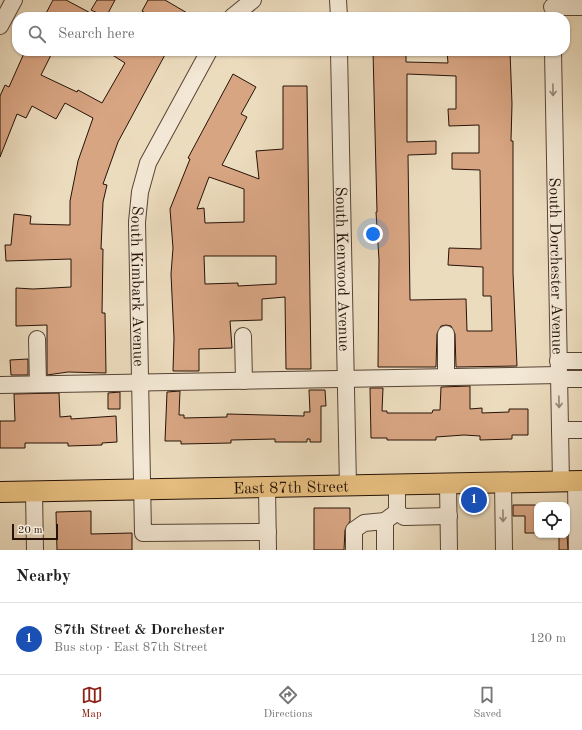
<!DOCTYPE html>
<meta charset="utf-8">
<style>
body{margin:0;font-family:"Old Standard TT",serif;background:#f6f6f6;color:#222}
.controls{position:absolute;right:12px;bottom:12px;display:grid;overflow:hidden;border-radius:8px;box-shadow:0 1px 3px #0004}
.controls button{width:36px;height:36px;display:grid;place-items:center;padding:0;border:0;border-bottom:1px solid #e0e0e0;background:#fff;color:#222;font:20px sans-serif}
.scale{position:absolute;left:12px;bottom:10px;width:46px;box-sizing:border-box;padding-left:4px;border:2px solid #261207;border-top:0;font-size:11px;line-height:14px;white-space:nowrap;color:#261207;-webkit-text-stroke:3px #f3e8d5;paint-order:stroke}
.you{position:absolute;left:373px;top:234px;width:14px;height:14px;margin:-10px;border:3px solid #fff;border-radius:50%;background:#1a73e8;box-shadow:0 0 0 6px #1a73e833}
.badge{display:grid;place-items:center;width:26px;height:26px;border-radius:50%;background:#8f2418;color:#fff;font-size:13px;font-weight:700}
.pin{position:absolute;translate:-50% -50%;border:2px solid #fff;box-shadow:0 1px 4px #0006}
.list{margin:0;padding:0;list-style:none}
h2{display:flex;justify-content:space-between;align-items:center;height:52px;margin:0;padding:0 16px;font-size:17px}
h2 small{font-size:13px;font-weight:400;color:#767676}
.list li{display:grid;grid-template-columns:26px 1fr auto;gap:12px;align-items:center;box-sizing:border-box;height:72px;padding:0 16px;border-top:1px solid #e0e0e0}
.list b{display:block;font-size:15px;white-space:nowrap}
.list p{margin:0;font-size:13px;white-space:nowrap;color:#767676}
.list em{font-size:13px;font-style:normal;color:#767676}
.icon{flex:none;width:22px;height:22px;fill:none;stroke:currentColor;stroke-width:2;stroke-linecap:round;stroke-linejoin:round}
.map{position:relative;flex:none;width:582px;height:550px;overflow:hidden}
.search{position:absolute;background:#fff;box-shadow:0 1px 3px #0004;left:12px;right:12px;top:12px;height:44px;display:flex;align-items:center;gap:10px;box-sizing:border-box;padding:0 14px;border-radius:16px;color:#767676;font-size:15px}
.sheet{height:124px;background:#fff}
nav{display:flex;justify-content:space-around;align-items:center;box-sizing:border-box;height:56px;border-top:1px solid #e0e0e0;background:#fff;font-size:11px;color:#767676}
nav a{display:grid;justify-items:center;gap:2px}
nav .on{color:#8f2418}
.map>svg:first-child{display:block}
.building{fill:#d8a583;stroke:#261207;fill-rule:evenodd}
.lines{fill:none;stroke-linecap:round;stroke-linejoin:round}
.minor-casing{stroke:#584435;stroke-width:18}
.major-casing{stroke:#261207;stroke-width:22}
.minor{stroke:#f3e8d5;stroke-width:16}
.major{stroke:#e6be7f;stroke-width:20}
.oneway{stroke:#978878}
.labels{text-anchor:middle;stroke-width:4;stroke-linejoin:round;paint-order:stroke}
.street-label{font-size:16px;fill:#261207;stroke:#f3e8d5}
</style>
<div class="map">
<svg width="582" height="550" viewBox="0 0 582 550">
<rect width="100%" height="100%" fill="#ecdcbe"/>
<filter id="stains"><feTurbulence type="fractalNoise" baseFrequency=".005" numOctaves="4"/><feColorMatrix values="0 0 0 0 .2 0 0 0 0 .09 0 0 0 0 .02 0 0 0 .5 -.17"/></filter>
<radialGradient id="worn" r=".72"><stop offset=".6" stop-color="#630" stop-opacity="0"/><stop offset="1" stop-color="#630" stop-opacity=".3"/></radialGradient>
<path class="building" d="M53,0h13l32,17h-54z
M97,0h18l-9,17 -15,-7z
M148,0h17l29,17h-41l-11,-6z
M25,51h28l-12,24 36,17 1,-2 24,13 23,-40 -19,-12h61l-49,91 -15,42 4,1 -4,17 -2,47h2l-1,64h3l1,60 -38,-1 -21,3v-50l-31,1v-38l17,1 38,-2v-28l-65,2 -1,-16h6l3,-31 17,2 -1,8 40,1v-24l8,-40 15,-43 -28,-15 -9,16 -24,-13 -6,12 -9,-4 -17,43v-61l5,-11 4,2z
M373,51h33v11l42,1 -1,-12h63l2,53 -1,37h2v132l4,93 -61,1 -1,-33 -4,-8 -5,-1 -5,1 -4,8 -1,33h-58l1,-107 -3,-48h1zM407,74l49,2v33h-8l1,17 30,-1v28h-27v16l28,1 1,79 -32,-1 -1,17 35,2v29h8l1,35h-25l-1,-32 -56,1 -2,-145 28,-1v-13l-29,1z
M233,74l23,13 -15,27 6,3 -25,48 37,14 -3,-28 27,-2v-63h24l4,283h-25l-1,-72 -23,2v21l-32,1 2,27 -33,1v22h-26l1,-33 -3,-64 2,-26 -3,-39 20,-50 -2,-1zM209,177l35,12v33l-39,1 -1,-15 -7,1zM204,256h72v28l-38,2v-3l-33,1z
M28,359v16h-17l-1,-15z
M470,386v23l12,-1v5l27,-1v-3h19v26h-16v4l-32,1v-4l-16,-1 -28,2v3h-49v-2h-16l-1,-50h13l-1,23h5v2h45l1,-3h7l1,-23z
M309,390h16l1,16h-5v36h-11v-3h-3v3h-32v-3l-44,1v3l-50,1v-3h-16l2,-49 13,-1 -1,24h5v3l43,-1v-3l77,2v-4h6z
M120,392v17h-12v-16z
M59,393l1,24 11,-1v3l45,-3 1,26 -15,1v2l-34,1v-3h-43v5h-25v-27h15l-1,-27z
M513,505h24v28h-12v-17h-12z
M314,508h36v13l-5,9 -1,20h-30z
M91,511v23l41,-1v17h-75l-1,-38z
M559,535h8l1,15h-9z"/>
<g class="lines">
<defs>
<g id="minor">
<path d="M338,0l1,17"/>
<path d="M552,7h30"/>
<path d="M232,17l21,-17"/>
<path d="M0,26l14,-26"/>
<path id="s1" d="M209,51l-61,112 -8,29 -3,30 6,311 125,-1"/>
<path id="s2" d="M339,51l9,435"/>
<path id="s3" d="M553,51l8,431"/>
<path d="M243,336l1,45"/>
<path d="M37,339l1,45"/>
<path d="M558,361h24"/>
<path d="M446,377v-43"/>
<path d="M559,379h23"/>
<path d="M0,385l559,-10"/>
<path d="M560,430h22"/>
<path d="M576,482l1,68"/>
<path d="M503,483l1,67"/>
<path d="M448,484l1,66"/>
<path d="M267,487l1,63"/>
<path d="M34,492l1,58"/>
<path d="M397,512l7,5 45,-1"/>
<path d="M385,521v29"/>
<path d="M354,550v-20l10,-7 21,-2 12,-9v-27"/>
</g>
<g id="major">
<path id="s4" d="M0,492l582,-11"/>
</g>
</defs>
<use href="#minor" class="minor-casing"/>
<use href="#major" class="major-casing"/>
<use href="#minor" class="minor"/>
<use href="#major" class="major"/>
</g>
<defs><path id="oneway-shaft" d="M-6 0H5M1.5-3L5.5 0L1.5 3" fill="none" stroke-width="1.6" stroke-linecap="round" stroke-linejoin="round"/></defs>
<g class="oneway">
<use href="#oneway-shaft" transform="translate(553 90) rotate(89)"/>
<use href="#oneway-shaft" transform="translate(559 402) rotate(89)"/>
<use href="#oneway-shaft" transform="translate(503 516) rotate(89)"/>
</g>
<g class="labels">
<g class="street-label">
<text dy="6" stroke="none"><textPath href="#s3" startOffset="215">South Dorchester Avenue</textPath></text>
<text dy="6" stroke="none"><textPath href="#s2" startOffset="218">South Kenwood Avenue</textPath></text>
<text dy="6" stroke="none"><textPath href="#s1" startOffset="252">South Kimbark Avenue</textPath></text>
<text dy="6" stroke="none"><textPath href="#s4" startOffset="291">East 87th Street</textPath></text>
</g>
</g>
<rect width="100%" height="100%" filter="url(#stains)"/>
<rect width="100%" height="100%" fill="url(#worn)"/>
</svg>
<div class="controls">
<button><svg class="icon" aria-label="locate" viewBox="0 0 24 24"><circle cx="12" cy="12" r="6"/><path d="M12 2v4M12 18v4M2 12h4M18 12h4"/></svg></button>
</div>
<div class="scale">20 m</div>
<div class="you"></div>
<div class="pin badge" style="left:474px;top:500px;background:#1a4fb4">1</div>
<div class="search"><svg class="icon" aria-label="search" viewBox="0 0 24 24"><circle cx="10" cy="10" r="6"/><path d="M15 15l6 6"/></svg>Search here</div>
</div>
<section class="sheet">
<h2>Nearby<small></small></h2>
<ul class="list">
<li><span class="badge" style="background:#1a4fb4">1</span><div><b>87th Street &amp; Dorchester</b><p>Bus stop · East 87th Street</p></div><em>120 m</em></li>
</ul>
</section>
<nav>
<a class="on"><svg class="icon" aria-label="map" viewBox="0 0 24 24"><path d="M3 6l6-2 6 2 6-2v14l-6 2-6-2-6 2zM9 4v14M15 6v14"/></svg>Map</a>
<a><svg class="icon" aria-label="directions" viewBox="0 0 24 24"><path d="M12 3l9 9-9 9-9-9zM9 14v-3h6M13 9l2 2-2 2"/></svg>Directions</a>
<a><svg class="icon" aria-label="saved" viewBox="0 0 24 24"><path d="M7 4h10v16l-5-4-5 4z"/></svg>Saved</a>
</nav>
